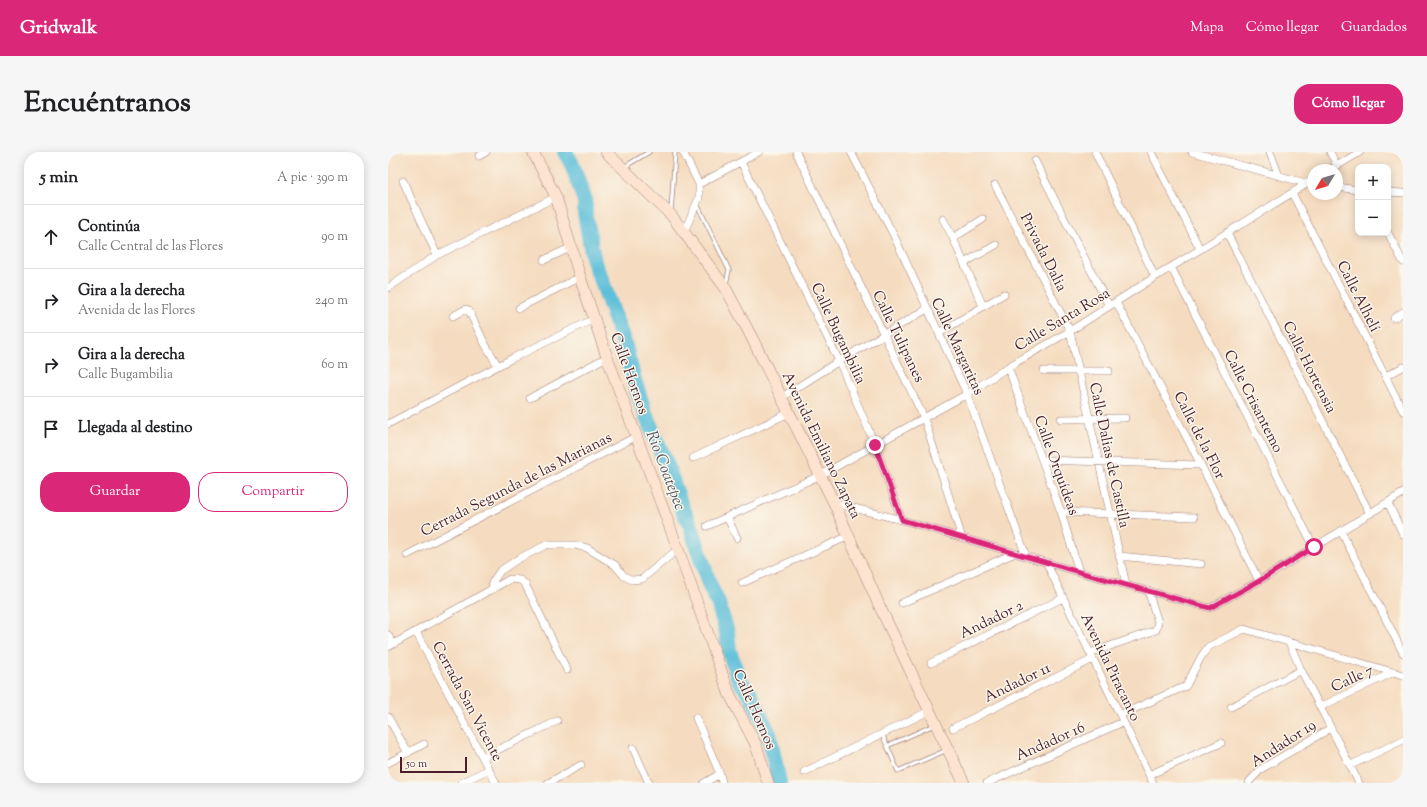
<!DOCTYPE html>
<html lang="es">
<meta charset="utf-8">
<style>
body{margin:0;font-family:"Sorts Mill Goudy",serif;background:#f6f6f6;color:#202124}
.controls{position:absolute;right:12px;top:12px;display:grid;overflow:hidden;border-radius:8px;box-shadow:0 2px 10px #0003}
.controls button{width:36px;height:36px;display:grid;place-items:center;padding:0;border:0;border-bottom:1px solid #e0e0e0;background:#fff;color:#202124;font:20px sans-serif}
.compass{position:absolute;left:919px;top:12px;width:36px;height:36px;border-radius:50%;background:#fff;box-shadow:0 2px 10px #0003;rotate:232deg}
.scale{position:absolute;left:12px;bottom:10px;width:67px;box-sizing:border-box;padding-left:4px;border:2px solid #4a1f2b;border-top:0;font-size:11px;line-height:14px;white-space:nowrap;color:#4a1f2b;-webkit-text-stroke:3px #fbf7ec;paint-order:stroke}
.stop{position:absolute;width:12px;height:12px;margin:-9px;border:3px solid #db2777;border-radius:50%;background:#fff}
.stop.end{background:#db2777;border-color:#fff;box-shadow:0 1px 4px #0008}
.list{margin:0;padding:0;list-style:none}
h2{display:flex;justify-content:space-between;align-items:center;height:52px;margin:0;padding:0 16px;font-size:17px}
h2 small{font-size:13px;font-weight:400;color:#757577}
.list li{display:grid;grid-template-columns:26px 1fr auto;gap:12px;align-items:center;box-sizing:border-box;height:64px;padding:0 16px;border-top:1px solid #e0e0e0}
.list b{display:block;font-size:15px;white-space:nowrap}
.list p{margin:0;font-size:13px;white-space:nowrap;color:#757577}
.list em{font-size:13px;font-style:normal;color:#757577}
.actions{display:flex;gap:8px;padding:12px 16px}
.actions a{flex:1;padding:9px 0;border:1px solid #db2777;border-radius:16px;text-align:center;font-size:14px;color:#db2777}
.actions .main{background:#db2777;color:#fff}
.icon{flex:none;width:22px;height:22px;fill:none;stroke:currentColor;stroke-width:2;stroke-linecap:round;stroke-linejoin:round}
.map{position:relative;flex:none;width:1015px;height:631px;overflow:hidden;border-radius:16px}
header{display:flex;align-items:center;gap:24px;box-sizing:border-box;height:56px;padding:0 20px;background:#db2777;color:#fff}
header strong{font-size:19px}
nav{display:flex;gap:22px;margin-inline-start:auto;font-size:14px}
.intro{display:flex;align-items:center;justify-content:space-between;box-sizing:border-box;height:96px;padding:0 24px}
h1{margin:0;font-size:28px}
.button{padding:10px 18px;border-radius:16px;background:#db2777;color:#fff;font-size:14px;font-weight:700}
main{display:flex;gap:24px;padding:0 24px}
aside{flex:1;background:#fff;border-radius:16px;box-shadow:0 2px 10px #0003}
.map>svg:first-child{display:block}
.lines{fill:none;stroke-linecap:round;stroke-linejoin:round}
.river{stroke:#5abed8;stroke-width:16}
.lane-casing{stroke:#a07e76;stroke-width:5}
.street-casing{stroke:#a07e76;stroke-width:8}
.secondary-casing{stroke:#a07e76;stroke-width:12}
.lane{stroke:#fff;stroke-width:3.5}
.street{stroke:#fff;stroke-width:7}
.secondary{stroke:#fde4d0;stroke-width:11}
.route{stroke:#db2777;stroke-width:5}
.labels{text-anchor:middle;stroke-width:3;stroke-linejoin:round;paint-order:stroke}
.street-label{font-size:15px;fill:#4a1f2b;stroke:#fbf7ec}
.water-label{font-size:16px;font-style:italic;fill:#505768;stroke:#fbf7ec}
</style>
<header>
<strong>Gridwalk</strong>
<nav><a>Mapa</a><a>Cómo llegar</a><a>Guardados</a></nav>
</header>
<div class="intro"><h1>Encuéntranos</h1><a class="button">Cómo llegar</a></div>
<main>
<aside>
<h2>5 min<small>A pie · 390 m</small></h2>
<ul class="list">
<li><svg class="icon" aria-label="ahead" viewBox="0 0 24 24"><path d="M12 20V5M6 11l6-6 6 6"/></svg><div><b>Continúa</b><p>Calle Central de las Flores</p></div><em>90 m</em></li>
<li><svg class="icon" aria-label="right" viewBox="0 0 24 24"><path d="M7 20v-9h11M14 6l5 5-5 5"/></svg><div><b>Gira a la derecha</b><p>Avenida de las Flores</p></div><em>240 m</em></li>
<li><svg class="icon" aria-label="right" viewBox="0 0 24 24"><path d="M7 20v-9h11M14 6l5 5-5 5"/></svg><div><b>Gira a la derecha</b><p>Calle Bugambilia</p></div><em>60 m</em></li>
<li><svg class="icon" aria-label="arrive" viewBox="0 0 24 24"><path d="M6 21V4h12l-3 4 3 4H6"/></svg><div><b>Llegada al destino</b></div></li>
</ul>
<div class="actions"><a class="main">Guardar</a><a>Compartir</a></div>
</aside>
<div class="map">
<svg width="1015" height="631" viewBox="0 0 1015 631">
<rect width="100%" height="100%" fill="#fbf7ec"/>
<filter id="ink" filterUnits="userSpaceOnUse"><feTurbulence type="fractalNoise" baseFrequency=".025" numOctaves="2"/><feDisplacementMap in="SourceGraphic" scale="8" xChannelSelector="R" yChannelSelector="G"/><feConvolveMatrix kernelMatrix="1 2 1 2 8 2 1 2 1" color-interpolation-filters="sRGB"/></filter>
<filter id="wash" filterUnits="userSpaceOnUse"><feTurbulence type="fractalNoise" baseFrequency=".012" numOctaves="4" result="noise"/><feDisplacementMap in="SourceGraphic" scale="16" xChannelSelector="R" yChannelSelector="G"/><feGaussianBlur stdDeviation="0.9" result="paint"/><feColorMatrix in="noise" values="0 0 0 0 0 0 0 0 0 0 0 0 0 0 0 0 0 1.4 0 .05"/><feComposite in="paint" operator="in"/></filter>
<g filter="url(#wash)">
<rect width="100%" height="100%" fill="#f5dcc0"/>
<g class="lines">
<path class="river" d="M177,0l7,12 13,37v12l9,50 8,18 15,43 8,22 9,34 11,33 21,50 14,40 11,24 19,59 8,17 9,29 2,18 10,30 11,13 19,41 10,49"/>
</g>
</g>
<g filter="url(#ink)">
<g class="lines">
<defs>
<path id="lane" d="M236,15l25,-15
M309,52l32,66 -3,14
M283,60l4,-60
M494,582l16,37 49,-21
M499,594l47,-21"/>
<path id="street" d="M295,0l16,32v14l-15,34
M408,0l128,266 38,120
M463,0l44,86 72,156 59,162
M707,0l60,125
M763,0l49,97
M804,0l117,32
M882,0l9,24
M942,0l7,14
M1012,0h3
M91,4l7,-4
M647,9l74,145
M353,10l98,199 36,84 27,75
M942,18l30,-18
M15,29l34,74
M311,32l60,-32
M607,33l75,146 56,254
M949,35l21,3
M1000,40l15,1
M904,41l111,218
M555,67l10,19 30,68
M839,81l143,281
M1000,81l15,29
M565,86l30,-19
M156,108l28,-13
M576,111l32,-18
M783,115l143,280
M0,136l49,-33 119,-58
M728,150l85,163 58,116
M131,156l61,-31
M65,164l13,-7 3,2 16,33 13,22
M1006,166l9,-6
M551,181l65,-39
M620,215l53,145 18,60
M656,219h65
M998,224l17,-9
M394,245l57,-36 88,-52
M142,246l77,-41
M673,267l64,-1
M0,272l125,-66 81,-39
M305,306l96,-45
M655,308l158,5
M446,351l68,17 177,52 131,36 49,-27 144,-88
M1000,351l15,31
M673,360l133,5
M339,365l10,21
M319,374l114,-51 146,-81 41,-27 62,-36 85,-54 158,-97
M953,379l62,122
M19,403l230,-119
M731,404l82,8
M658,410l107,221
M354,431l107,-47
M105,437l-1,-6 8,-12 18,-12 28,-14h29l12,3 28,17 9,11 8,4 10,-1 36,-30
M514,451l113,-50
M28,480l80,151
M0,483l5,9
M901,490l12,28 58,113
M0,495l122,-68 10,1 5,4 42,86
M702,501l66,-23 2,-8 -10,-31
M543,511l132,-65
M843,555l70,-37
M932,555l74,-35
M732,563l66,-29 15,-29 7,-10 36,-18 159,46
M0,565l20,36
M308,566l24,56 2,9
M565,576l140,-69
M245,596l16,35
M95,605l74,-36
M0,611l36,-19
M963,613l52,-25
M416,620l125,-61
M761,623l72,-32
M861,630l12,-13 70,-41
M73,631l28,-14
M160,631l33,-18
M316,631l16,-9
M599,631l136,-61"/>
<path id="secondary" d="M145,0l23,45 24,80 27,80 71,192 51,144 27,52 12,38
M218,0l65,63 54,72 26,49 83,167 45,102 85,178"/>
</defs>
<use href="#lane" class="lane-casing"/>
<use href="#street" class="street-casing"/>
<use href="#secondary" class="secondary-casing"/>
<use href="#lane" class="lane"/>
<use href="#street" class="street"/>
<use href="#secondary" class="secondary"/>
</g>
</g>
<g class="lines" filter="url(#ink)">
<path class="route" d="M487,293l27,75 177,52 131,36 49,-27 55,-34"/>
</g>
<g class="labels">
<g class="street-label">
<text transform="translate(656 100) rotate(63)" y="5">Privada Dalia</text>
<text transform="translate(971 144) rotate(63)" y="5">Calle Alhelí</text>
<text transform="translate(674 167) rotate(-31)" y="5">Calle Santa Rosa</text>
<text transform="translate(451 181) rotate(65)" y="5">Calle Bugambilia</text>
<text transform="translate(511 184) rotate(64)" y="5">Calle Tulipanes</text>
<text transform="translate(570 194) rotate(65)" y="5">Calle Margaritas</text>
<text transform="translate(922 215) rotate(63)" y="5">Calle Hortensia</text>
<text transform="translate(242 221) rotate(70)" y="5">Calle Hornos</text>
<text transform="translate(866 249) rotate(63)" y="5">Calle Crisantemo</text>
<text transform="translate(812 283) rotate(63)" y="5">Calle de la Flor</text>
<text transform="translate(434 293) rotate(64)" y="5">Avenida Emiliano Zapata</text>
<text transform="translate(722 303) rotate(78)" y="5">Calle Dalias de Castilla</text>
<text transform="translate(669 313) rotate(70)" y="5">Calle Orquídeas</text>
<text transform="translate(128 332) rotate(-27)" y="5">Cerrada Segunda de las Marianas</text>
<text transform="translate(603 467) rotate(-26)" y="5">Andador 2</text>
<text transform="translate(723 515) rotate(64)" y="5">Avenida Piracanto</text>
<text transform="translate(964 526) rotate(-25)" y="5">Calle 7</text>
<text transform="translate(629 530) rotate(-26)" y="5">Andador 11</text>
<text transform="translate(80 549) rotate(62)" y="5">Cerrada San Vicente</text>
<text transform="translate(367 557) rotate(66)" y="5">Calle Hornos</text>
<text transform="translate(662 589) rotate(-24)" y="5">Andador 16</text>
<text transform="translate(895 591) rotate(-33)" y="5">Andador 19</text>
</g>
<g class="water-label">
<text transform="translate(279 318) rotate(69)" y="6">Rio Coatepec</text>
</g>
</g>
</svg>
<div class="controls">
<button>+</button>
<button>−</button>
</div>
<svg class="compass" viewBox="-18 -18 36 36"><path d="M0-13l5 13h-10z" fill="#e53935"/><path d="M0 13l5-13h-10z" fill="#757577"/></svg>
<div class="scale">50 m</div>
<div class="stop" style="left:926px;top:395px"></div>
<div class="stop end" style="left:487px;top:293px"></div>
</div>
</main>
